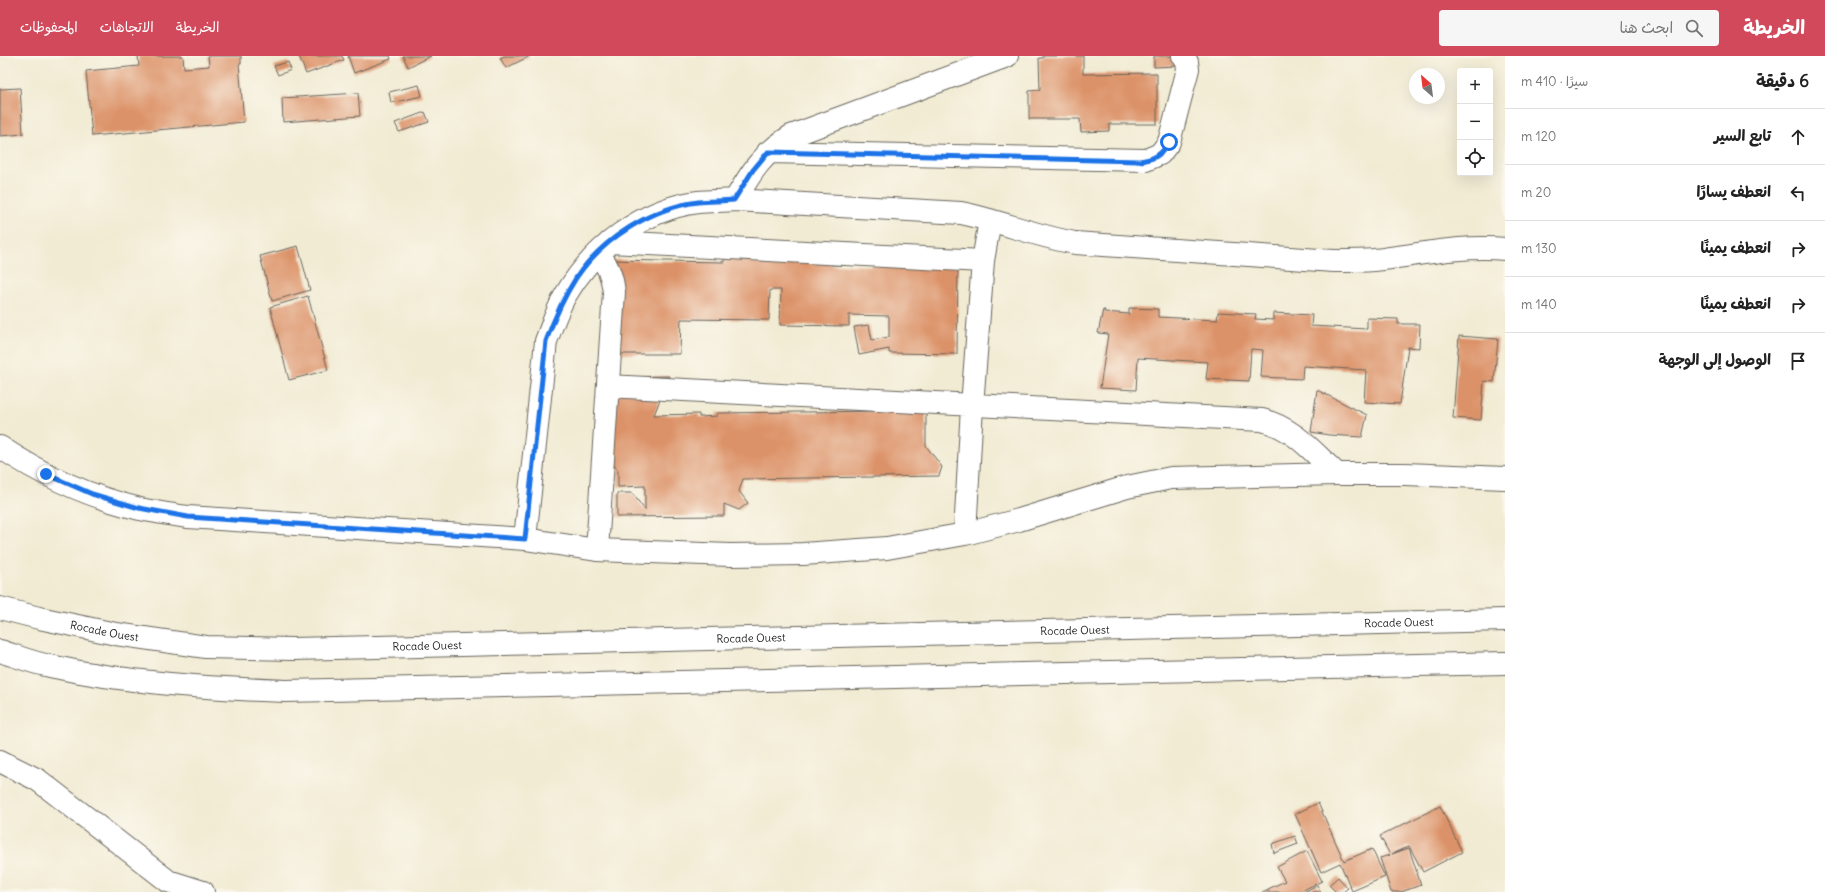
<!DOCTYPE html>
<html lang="ar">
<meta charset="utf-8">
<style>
body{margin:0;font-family:Delius,"Playpen Sans Arabic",sans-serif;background:#f6f6f6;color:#222;direction:rtl}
.controls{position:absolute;right:12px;top:12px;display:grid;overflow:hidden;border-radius:4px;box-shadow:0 4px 16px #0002}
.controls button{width:36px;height:36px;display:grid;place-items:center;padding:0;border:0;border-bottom:1px solid #e0e0e0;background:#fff;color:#222;font:20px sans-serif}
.compass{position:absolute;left:1409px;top:12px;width:36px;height:36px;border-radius:50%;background:#fff;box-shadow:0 4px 16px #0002;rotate:332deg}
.stop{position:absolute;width:12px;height:12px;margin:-9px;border:3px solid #1a73e8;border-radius:50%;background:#fff}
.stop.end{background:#1a73e8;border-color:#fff;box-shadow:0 1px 4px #0008}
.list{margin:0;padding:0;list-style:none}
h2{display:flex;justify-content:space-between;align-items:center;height:52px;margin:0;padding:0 16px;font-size:17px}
h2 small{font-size:13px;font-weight:400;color:#767676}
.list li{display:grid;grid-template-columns:26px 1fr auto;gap:12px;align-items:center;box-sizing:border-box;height:56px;padding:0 16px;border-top:1px solid #e0e0e0}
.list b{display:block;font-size:15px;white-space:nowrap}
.list em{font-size:13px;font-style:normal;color:#767676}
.icon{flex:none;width:22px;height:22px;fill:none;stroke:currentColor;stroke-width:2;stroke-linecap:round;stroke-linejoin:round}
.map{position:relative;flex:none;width:1505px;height:836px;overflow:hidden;direction:ltr}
header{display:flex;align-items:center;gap:24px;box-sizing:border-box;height:56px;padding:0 20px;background:#d1495b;color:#fff}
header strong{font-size:19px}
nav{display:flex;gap:22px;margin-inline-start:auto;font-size:14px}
.search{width:280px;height:36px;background:#f6f6f6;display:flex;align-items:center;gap:10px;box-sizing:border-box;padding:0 14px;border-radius:4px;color:#767676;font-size:15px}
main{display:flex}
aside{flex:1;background:#fff}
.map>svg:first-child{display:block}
.building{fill:#dc9268}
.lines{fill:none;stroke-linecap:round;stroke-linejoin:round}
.minor-casing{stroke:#67645c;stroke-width:24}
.highway-casing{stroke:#67645c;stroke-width:24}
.minor{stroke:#fff;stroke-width:22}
.highway{stroke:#fff;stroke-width:22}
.route{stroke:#1a73e8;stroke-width:5}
.labels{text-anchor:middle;stroke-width:4;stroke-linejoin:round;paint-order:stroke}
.street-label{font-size:11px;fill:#1c1c1c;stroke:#fbf7ec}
</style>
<header>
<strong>الخريطة</strong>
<div class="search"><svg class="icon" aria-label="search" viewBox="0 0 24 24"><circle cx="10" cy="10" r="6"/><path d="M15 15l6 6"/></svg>ابحث هنا</div>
<nav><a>الخريطة</a><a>الاتجاهات</a><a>المحفوظات</a></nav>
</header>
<main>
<aside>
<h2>6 دقيقة<small>سيرًا · 410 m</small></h2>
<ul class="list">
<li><svg class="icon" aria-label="ahead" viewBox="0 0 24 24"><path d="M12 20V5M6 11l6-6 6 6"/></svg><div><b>تابع السير</b></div><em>120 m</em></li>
<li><svg class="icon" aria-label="left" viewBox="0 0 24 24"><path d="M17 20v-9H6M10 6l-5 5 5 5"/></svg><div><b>انعطف يسارًا</b></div><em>20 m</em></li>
<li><svg class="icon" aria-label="right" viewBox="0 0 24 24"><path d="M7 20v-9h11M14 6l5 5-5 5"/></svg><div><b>انعطف يمينًا</b></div><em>130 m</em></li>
<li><svg class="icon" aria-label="right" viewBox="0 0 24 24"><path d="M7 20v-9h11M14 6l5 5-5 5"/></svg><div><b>انعطف يمينًا</b></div><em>140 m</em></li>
<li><svg class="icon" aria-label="arrive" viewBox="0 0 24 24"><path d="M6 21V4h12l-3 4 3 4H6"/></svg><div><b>الوصول إلى الوجهة</b></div></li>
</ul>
</aside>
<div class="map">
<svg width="1505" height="836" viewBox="0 0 1505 836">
<rect width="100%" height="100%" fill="#fbf7ec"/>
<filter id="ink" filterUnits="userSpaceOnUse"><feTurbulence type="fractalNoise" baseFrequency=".025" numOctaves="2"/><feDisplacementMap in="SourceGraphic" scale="8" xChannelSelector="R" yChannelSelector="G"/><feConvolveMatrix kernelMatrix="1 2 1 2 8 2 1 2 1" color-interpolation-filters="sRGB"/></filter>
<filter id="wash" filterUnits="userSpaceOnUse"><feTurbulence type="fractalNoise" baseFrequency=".012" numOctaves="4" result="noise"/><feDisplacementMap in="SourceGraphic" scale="16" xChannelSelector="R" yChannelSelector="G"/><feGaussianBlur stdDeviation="0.9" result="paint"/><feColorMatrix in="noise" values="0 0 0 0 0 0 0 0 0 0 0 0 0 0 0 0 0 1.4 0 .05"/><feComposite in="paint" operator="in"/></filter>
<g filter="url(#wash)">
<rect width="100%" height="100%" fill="#f1ebd3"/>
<g id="blocks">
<path class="building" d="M138,0h45l1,12 25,-2 -1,-10h33v8h-2l5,58 -152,14 -6,-65 53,-5z
M299,0h43l2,4 -38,14z
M348,0h42l1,3 -37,14z
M403,0h28l-23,11z
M504,0h26l-24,12 -6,-10z
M1043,0h40v18l74,-1v51h-48v7l-28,1 -1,-13h-51v-28l11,-1 -1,-32h4z
M1154,0h24v10l-24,1z
M288,6l3,8 -13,5 -4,-9z
M419,29l3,11 -31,7 -2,-11z
M20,32l3,46 -23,2v-47z
M358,37l2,23 -77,6 -1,-24z
M425,56l4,10 -30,10 -4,-9z
M298,190l12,44 -38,11 -12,-45z
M724,196l107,1v12l127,1 -1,88 -68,-1v-4l-30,6 -5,-28 15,-2 3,15 17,-3v-21l-40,-1v11l-69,-1 1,-35h-11l-1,30 -88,-1 -1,35h-64l-9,-94 117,2z
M308,240l20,74 -39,10 -19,-73z
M1129,252l29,1v8l59,3 1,-8 38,2 -1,5 18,1v-7l39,2 -1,11 56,3v-11l31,1v5h22l-1,24 -11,-1 -8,57 -36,-2 2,-32 -63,-4 -1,13 -41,-2 2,-27 -12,-1 -2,32 -43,-2 2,-17 -70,-4 -2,32 -36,-2 8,-54 -10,-1 5,-23h2l-1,2 25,2z
M1459,280l39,3 -4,43 -10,-1 -3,39 -28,-2z
M669,320l-15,39 45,-1v3l18,-1v-3l168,-2 41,-19v54l16,21 -3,9 -196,3 -4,12 9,12 -9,7 -15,-6v12l-107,1v-24h15l13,17v-24l-27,1v-17l-18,-23 12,-70z
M1317,334l50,25 -5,22 -33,-2 -18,-3z
M1318,747l26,58 28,-12 13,28 -33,14 -12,-28 -19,9 -26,-58z
M1440,750l22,46 -39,20 -14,-26 -17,8 17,-6 12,37 -20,7h-10l-11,-34 10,-3 -10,-19z
M1295,780l3,8 -24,9 -2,-9z
M1307,795l15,30 -23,11h-37l23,-11 -8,-14z
M1338,821l10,11 -5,4h-7l-7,-7z
M1317,829l4,7h-17z"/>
</g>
</g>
<g filter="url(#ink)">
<use href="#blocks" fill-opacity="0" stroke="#67645c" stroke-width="1"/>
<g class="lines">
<defs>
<path id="minor" d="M768,96l378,8 14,-6 9,-12 19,-73 -1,-7 -4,-6
M735,144c17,-29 26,-45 56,-64l216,-80
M610,186l373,19
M608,330l654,34c31,7 52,33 75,54
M0,391c42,28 90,50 140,62 16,3 32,6 48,8l337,22 72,11 133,5 73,-1 84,-6 78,-14 54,-14 108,-33 44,-9 166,-4h68l100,4
M965,478l7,-128 11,-145 7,-41
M525,483l21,-198c6,-15 11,-31 19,-45 27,-47 77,-87 133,-94 12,-1 24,-1 37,-2l226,13c39,8 75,23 114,30l259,18c13,0 27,0 40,-1 44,-5 86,-15 131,-11
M597,494l17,-258c-2,-16 -6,-27 -16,-39
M0,705l38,19 130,101 35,11"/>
<g id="highway">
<path id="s1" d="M0,552l39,10 77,16 90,13 86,2 1213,-29"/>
<path d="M0,595c16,5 33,12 50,15 77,17 157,22 236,25l1219,-28"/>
</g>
</defs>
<use href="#minor" class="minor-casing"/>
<use href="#highway" class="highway-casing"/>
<use href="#minor" class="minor"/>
<use href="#highway" class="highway"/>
</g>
</g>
<g class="lines" filter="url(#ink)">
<path class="route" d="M46,418l46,20 47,14 49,9 337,22 21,-198c8,-22 17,-43 30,-63 26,-39 75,-70 122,-76 12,-1 24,-1 36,-2l19,-30 15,-18 371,9c14,-1 23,-6 30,-19"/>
</g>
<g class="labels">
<g class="street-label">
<text dy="4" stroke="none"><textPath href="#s1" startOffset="1403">Rocade Ouest</textPath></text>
<text dy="4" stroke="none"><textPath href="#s1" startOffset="107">Rocade Ouest</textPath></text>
<text dy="4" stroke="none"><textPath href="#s1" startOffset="1079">Rocade Ouest</textPath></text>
<text dy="4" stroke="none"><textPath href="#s1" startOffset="755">Rocade Ouest</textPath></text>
<text dy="4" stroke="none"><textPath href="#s1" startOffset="431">Rocade Ouest</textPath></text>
</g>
</g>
</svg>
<div class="controls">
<button>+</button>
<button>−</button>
<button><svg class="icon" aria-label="locate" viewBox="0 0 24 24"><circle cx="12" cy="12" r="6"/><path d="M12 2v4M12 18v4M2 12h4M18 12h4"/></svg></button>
</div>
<svg class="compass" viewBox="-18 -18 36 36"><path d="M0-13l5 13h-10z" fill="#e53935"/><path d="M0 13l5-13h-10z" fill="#767676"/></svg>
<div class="stop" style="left:1169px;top:86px"></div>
<div class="stop end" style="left:46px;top:418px"></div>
</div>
</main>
